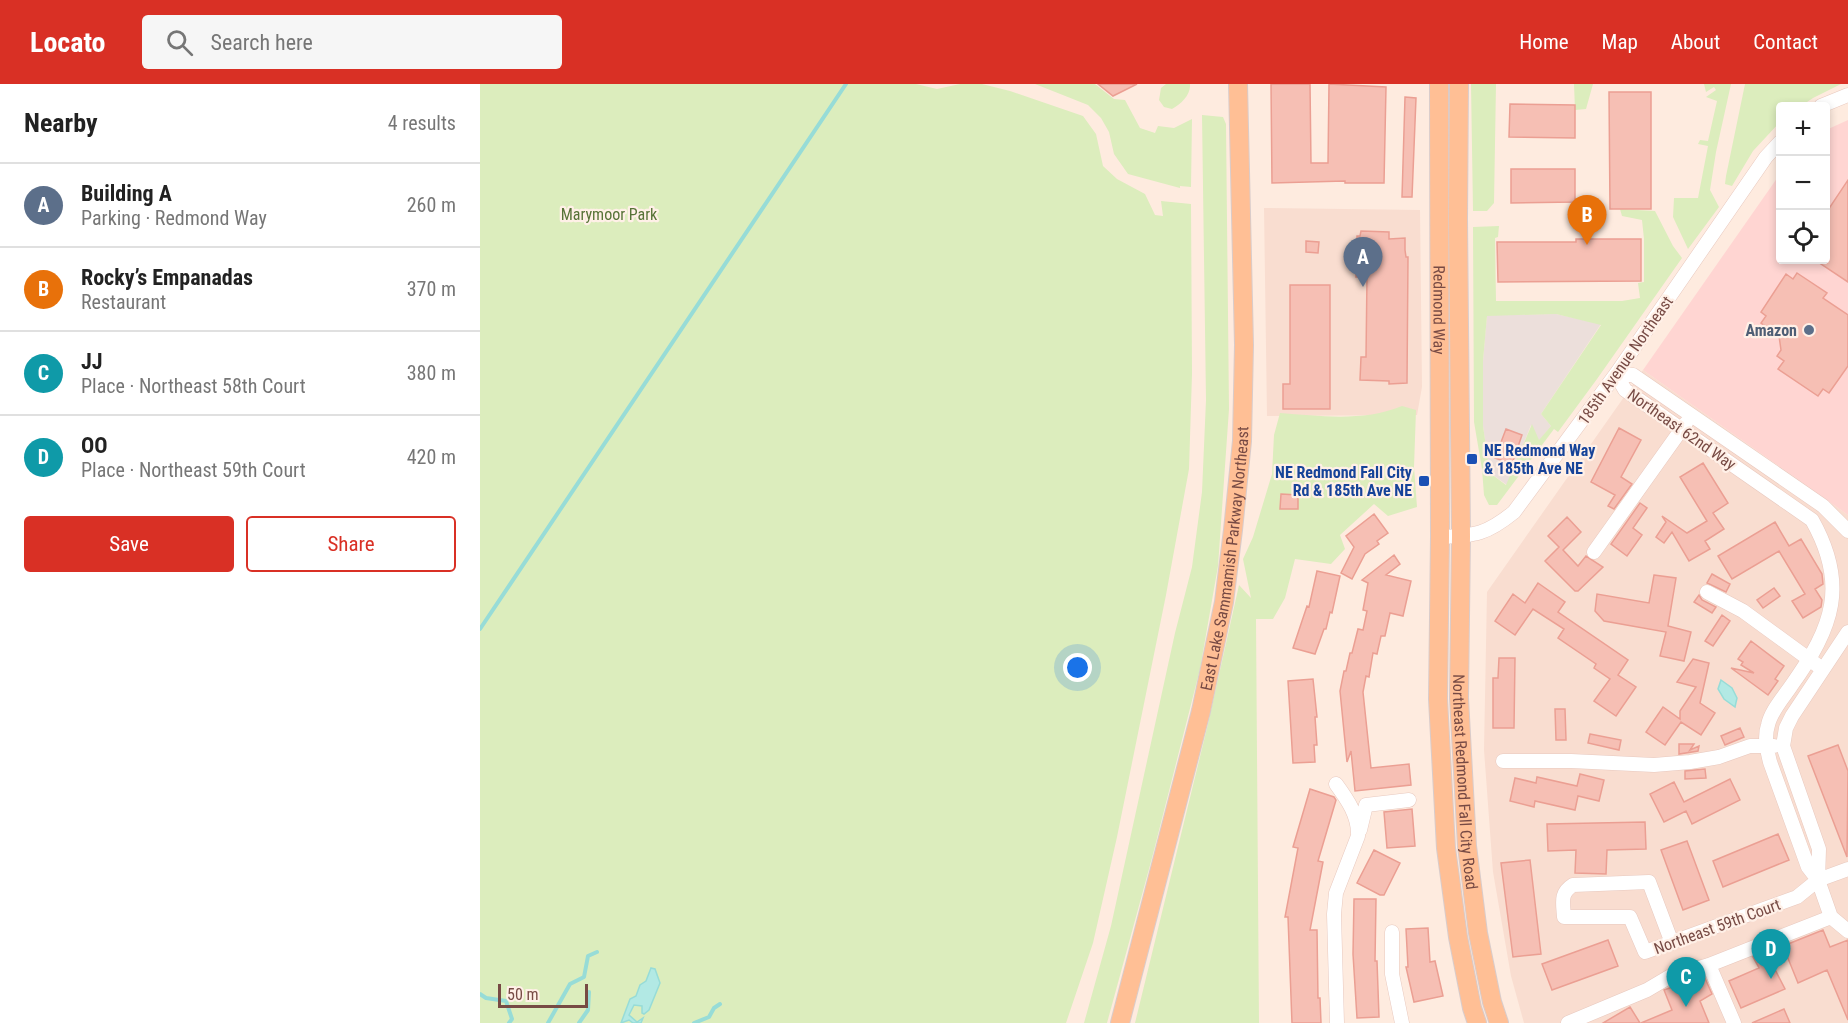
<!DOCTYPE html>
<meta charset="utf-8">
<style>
body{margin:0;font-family:"Roboto Condensed",sans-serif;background:#f6f6f6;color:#222}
.controls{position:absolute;right:18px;top:18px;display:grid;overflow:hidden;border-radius:6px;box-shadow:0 3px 9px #0003}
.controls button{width:54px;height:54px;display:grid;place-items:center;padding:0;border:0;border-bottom:2px solid #e0e0e0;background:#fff;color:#222;font:30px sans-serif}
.scale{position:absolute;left:18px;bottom:15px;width:90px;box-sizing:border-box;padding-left:6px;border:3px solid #774a44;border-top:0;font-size:16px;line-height:21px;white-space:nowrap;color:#774a44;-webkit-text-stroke:4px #fff0e7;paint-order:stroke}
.you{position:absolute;left:598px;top:584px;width:21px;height:21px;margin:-15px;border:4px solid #fff;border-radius:50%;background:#1a73e8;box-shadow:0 0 0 9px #1a73e833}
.badge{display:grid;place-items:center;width:39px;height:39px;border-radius:50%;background:#d93025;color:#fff;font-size:20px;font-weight:700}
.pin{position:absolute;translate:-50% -50px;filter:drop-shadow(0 2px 3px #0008)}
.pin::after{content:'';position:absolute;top:32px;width:21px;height:18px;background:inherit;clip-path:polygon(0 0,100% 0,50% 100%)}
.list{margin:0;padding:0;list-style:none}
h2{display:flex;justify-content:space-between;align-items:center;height:78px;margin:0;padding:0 24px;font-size:26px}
h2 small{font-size:20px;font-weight:400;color:#767676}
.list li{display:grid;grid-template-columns:39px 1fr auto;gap:18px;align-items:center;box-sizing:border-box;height:84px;padding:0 24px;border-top:2px solid #e0e0e0}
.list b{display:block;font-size:22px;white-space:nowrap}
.list p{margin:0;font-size:20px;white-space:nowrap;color:#767676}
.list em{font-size:20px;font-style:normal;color:#767676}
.actions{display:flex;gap:12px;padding:18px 24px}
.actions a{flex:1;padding:14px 0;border:2px solid #d93025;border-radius:6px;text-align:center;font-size:21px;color:#d93025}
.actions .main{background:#d93025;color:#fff}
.icon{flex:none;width:33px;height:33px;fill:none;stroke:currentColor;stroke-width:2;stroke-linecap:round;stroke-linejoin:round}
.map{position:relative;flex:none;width:1368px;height:939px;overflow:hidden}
header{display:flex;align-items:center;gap:36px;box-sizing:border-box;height:84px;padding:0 30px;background:#d93025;color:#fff}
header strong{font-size:28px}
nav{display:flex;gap:33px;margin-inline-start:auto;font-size:21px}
.search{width:420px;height:54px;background:#f6f6f6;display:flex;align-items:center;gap:15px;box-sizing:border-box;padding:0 21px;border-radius:6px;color:#767676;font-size:22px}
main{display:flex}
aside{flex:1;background:#fff}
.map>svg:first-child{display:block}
.residential{fill:#f9ddd0}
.commercial{fill:#ffd5d2}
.industrial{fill:#ecdfdb}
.green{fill:#dcedbd;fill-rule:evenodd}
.water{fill:#b2e9e4;stroke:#97dcd7;stroke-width:1.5}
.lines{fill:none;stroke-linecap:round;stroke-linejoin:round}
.stream{stroke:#97dcd7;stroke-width:4}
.building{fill:#f6bfb4;stroke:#eb9f93;stroke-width:1.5}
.minor-casing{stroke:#e8c9bf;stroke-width:15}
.major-casing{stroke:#d9cccb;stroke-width:20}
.minor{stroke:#fff;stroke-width:14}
.major{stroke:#ffbf95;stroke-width:18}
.service-dot{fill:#5c6f8a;stroke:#fff0e7;stroke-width:2}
.transit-dot{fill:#1a4fb4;stroke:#fff0e7;stroke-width:2}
.labels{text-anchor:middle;stroke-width:4.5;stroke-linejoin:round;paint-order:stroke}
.park-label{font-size:16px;fill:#577337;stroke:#fff0e7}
.street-label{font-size:16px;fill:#774a44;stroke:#fff0e7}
.service-label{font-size:16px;font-weight:bold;fill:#4e5e75;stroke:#fff0e7;text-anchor:end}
.transit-label{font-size:16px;font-weight:bold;fill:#164399;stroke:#fff0e7;text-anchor:start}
</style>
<header>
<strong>Locato</strong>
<div class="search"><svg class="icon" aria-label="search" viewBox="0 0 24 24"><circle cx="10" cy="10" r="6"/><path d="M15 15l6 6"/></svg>Search here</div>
<nav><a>Home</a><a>Map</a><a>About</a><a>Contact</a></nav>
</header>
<main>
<aside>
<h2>Nearby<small>4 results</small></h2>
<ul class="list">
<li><span class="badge" style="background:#5c6f8a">A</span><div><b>Building A</b><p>Parking · Redmond Way</p></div><em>260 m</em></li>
<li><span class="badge" style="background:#e8710a">B</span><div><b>Rocky’s Empanadas</b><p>Restaurant</p></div><em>370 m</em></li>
<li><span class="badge" style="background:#0f9aa8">C</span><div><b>JJ</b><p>Place · Northeast 58th Court</p></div><em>380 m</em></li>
<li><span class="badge" style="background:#0f9aa8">D</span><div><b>OO</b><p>Place · Northeast 59th Court</p></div><em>420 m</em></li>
</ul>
<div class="actions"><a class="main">Save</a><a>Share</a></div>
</aside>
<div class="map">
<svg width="1368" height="939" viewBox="0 0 1368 939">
<rect width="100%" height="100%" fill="#feebdf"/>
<path class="residential" d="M784,124l156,2 2,177 -5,28 -150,1z
M1163,286l205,145v508h-324l-13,-47 -18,-104 -9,-122 3,-158z"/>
<path class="commercial" d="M1368,36v395l-205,-145 137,-196v86h46v-130z"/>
<path class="industrial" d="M1076,230l45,10 -60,90 10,12 -12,15 -8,-16 -24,60 -17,-12 -7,-47v-65l4,-46z"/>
<path class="green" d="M0,0h436l21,5 23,-5h22l28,7 73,25 13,18 7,32 14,13 28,15 10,21 8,1 -2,-15 30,3 1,170 -3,95 -23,126 -49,242 -24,106 -27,80h-586z
M555,0h60l19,15 11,1 15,28 15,5 3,-7 16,2 18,-9 -1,68 -11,-1v2l-52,-14 -14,-20 -5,-22 -8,-14 -13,-13z
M686,0h24c1,11 -9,20 -18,25l-8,-2 -5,-7 2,-12z
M991,0h25l-2,119 -7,8h-14z
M1094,0h19l-7,25 -11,1z
M1224,0h27l-15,68 -6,38 9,17 -31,42 -15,-32 1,-19h24l10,-52 -10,-2 2,-4 8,1 9,-40 -11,-4 10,-7 -2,-3 -8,5z
M1265,0h96l-28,14 -12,8h-21v16l-27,29 -21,35 -7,-2 1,-8z
M722,31l21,2 3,7 3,285 -11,157 -18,103 -48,189 -45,165h-23l27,-97 64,-293 17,-66 10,-75 4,-92z
M1140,125l35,2 18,35 9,12 -85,121 -39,53 -4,-3 -57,76h-8l-5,-10 -2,-26 -8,-47 -1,-195 26,-1 -1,11 -3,1 1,63h126l18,-3 -2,-15 6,-1v-43l-2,-19 -20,-4zM1076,230l45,11 -60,89 10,12 -12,14 -7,-16 -26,61 -16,-12 -7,-47v-65l4,-45z
M922,322l14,4 -2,57 3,40 -29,9 -14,-12 -34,31 5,14 -14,15 -36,-5 -10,39 -12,21h-17l3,404h-124l73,-299 31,-139 12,13 -8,-39 10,-22 19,-63 2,-39 6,-22c40,3 84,9 122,-7z"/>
<path class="water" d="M1241,596l11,8 5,10 -2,9 -11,-8 -6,-10z
M171,884l4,1 5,14 -11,27 -5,4 -2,-1v-7l-8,-1 -5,10 8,7 6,-4 -2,5h-8l-4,-3 -8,3 9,-24 6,-3 4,-11 6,-4z"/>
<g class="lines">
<path class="stream" d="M0,545l366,-545
M0,910l6,4 20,3 6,18 -3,4
M68,939l22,-39 14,-7 4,-21 9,-4
M99,939l9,-13 1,-18
M214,939l15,-6 5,-9 6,-4"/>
</g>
<path class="building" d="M618,0h39l-24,12z
M791,0h39l1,79h17l1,-79 57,3 -2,96h-39v-2l-73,2z
M1129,8h42v117h-41z
M925,13l11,1 -4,99h-10z
M1030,20l65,1v33l-66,-1z
M1031,85h64v33l-64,1z
M1368,96v102l-33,-22h11v-47z
M881,147l28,1v7l16,-1v12l1,7h2l-1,126 -18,1v-3l-29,-1 1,-23h5l1,-80h-11l1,-41h3z
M1096,155h65v42l-143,1 -1,-40h79z
M826,157l13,1 -1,11 -12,-1z
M1317,189l30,20 -4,5 25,17v51l-19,27 -6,-4 -5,7 -40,-27 6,-8 -7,-5 4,-6 -2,-14 -18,-13 5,-7 -5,-4 25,-38 7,5z
M810,201h40v124h-47v-25h7z
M1139,344l22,12 -20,37 11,7 -18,25 -6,-3 7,-11 -24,-13z
M1026,345l16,6 -10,29 -17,-6z
M1223,379l25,40 -15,10 11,16 -19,12 5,8 -21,12 -17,-29 -8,11 -8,-6 10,-15 -4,-6 25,17 20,-12 -27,-44z
M801,410l17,1v14h-18z
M1160,419l7,5 -14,20 9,7 -15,21 -16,-12z
M894,430l14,19 -11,8 2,3 -14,10 -13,25 -11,-6 13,-26 -8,-11z
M1087,433l14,15 -18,18 15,16 8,-10 17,11 -25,24h-3l-30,-30 14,-14 -11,-11z
M1295,438l14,24 12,-7 21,35 1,10 -8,5 7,11 -1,7 -18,11 -11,-17 13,-7 -26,-43 -47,28 -14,-23z
M914,471l6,9 -14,11 25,6 -8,35 -13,-3 -5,23h-4l-4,18 -4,-1 -4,24 -3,-1 -3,16 8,76 38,-4 2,21 -56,6 -4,-40 -4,11 -7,-71 4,-20h2l4,-18h2l6,-24 5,1 4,-19 -4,-1 5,-27 -6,-3z
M837,487l23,5 -8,37 -2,-1 -4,17h-2l-9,25 -22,-6 14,-42 2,1z
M1232,490l18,10 -4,8 -19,-9z
M1174,491l22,3 -8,48 23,6 -7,29 -24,-5 6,-24 -62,-11 -9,-10 2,-17 52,9z
M1058,499l27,19 -7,10 70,48 -10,15 18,12 -20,29 -22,-15 16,-22 -16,-11 2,-4 -38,-26 6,-9 -31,-20 -18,26 -20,-14 18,-27 12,9z
M1294,504l6,8 -17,12 -6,-8z
M1219,511l3,5 14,7 -4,6 -18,-11z
M1242,531l8,6 -17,25 -8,-5z
M1271,557l33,25 -9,13 3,2 -10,14 -37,-27 23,5 -13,-8 2,-3 -5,-3z
M1019,574h16l-1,70h-21v-50h5z
M1213,575l16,4 -9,40 15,10 -14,22 -20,-13 -16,23 -19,-13 17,-25 17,12v-8l16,-24 -19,-5z
M833,595l4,38h-2l2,28h-3l1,17 -22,1 -5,-82z
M1075,625h10l1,31h-10z
M1260,644l4,9 -19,8 -4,-9z
M1110,650l31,6 -2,10 -31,-7z
M1199,660h15l-4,6 9,-4 -1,5 -19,3z
M1358,661l10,26 -1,86 -39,-101z
M1225,685l1,9 -21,1v-8z
M1100,690l24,6 -5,21 -21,-5 -3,14 -40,-9 -1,6 -24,-6 5,-23 21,5 1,-6 40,9z
M1250,695l10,21 -48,24 -6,-13 -22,11 -14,-28 24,-12 10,20z
M830,705l24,8 2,3 -18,61 5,1 -13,68h7l1,68h2l1,25h-29l-4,-106h-3l13,-69 -5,-1z
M932,725l3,37 -28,2 -3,-36z
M1165,738l1,27 -39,1 -1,24 -31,-1 1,-23 -28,1 -1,-27z
M1298,750l11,26 -66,27 -10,-26z
M1207,757l22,59 -26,10 -22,-60z
M894,766l26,13 -16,32h-4l-23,-12z
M1050,776l11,94 -28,3 -12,-94z
M874,815h22l-1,62h2l2,56 -22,1 -4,-64z
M948,844l2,34 5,-1 8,35 -29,6 -8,-35h2l-2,-38z
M1343,846l7,17 18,-7v80l-21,-50 -29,13 -15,-37z
M1128,856l10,26 -66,24 -10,-26z
M1286,868l19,37 -44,19 -12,-27 30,-13 -6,-11z
M1224,892l8,18 -12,7 9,22h-68l31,-13 -8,-20 28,-10 1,2z
M1150,923l10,16h-37z
M1304,925l6,14h-38z"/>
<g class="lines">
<defs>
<path id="minor" d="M1341,22l27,-11
M1136,290l9,16 187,130c36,64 22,106 -21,166 -8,12 -20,25 -23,39 -4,12 -1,25 2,37l38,105 10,13
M1136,290l17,1 190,131 25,25
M960,453c35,-1 47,-3 74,-25l102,-138 150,-217 14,-15
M1114,468l92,-129
M1227,508l36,19 74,54
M1023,677h68l83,4 36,-3 29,-5 31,-11h24
M856,700c11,15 23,32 22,52l-22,57 -2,21 3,109
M880,746l6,-25 43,-5
M1351,833l-13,-37 1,-31 -36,-103 3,-18 6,-12 56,-84
M1351,833l17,14
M912,848v42l10,49
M1192,859l-23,-61 -76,3c-13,8 -10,17 -9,32h66l15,35 152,-55 21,-17 30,-11
M1229,881l25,58
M1088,939l79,-33 22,-13 40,-12 122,-48"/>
<g id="major">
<path id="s1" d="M959,0l1,453 -2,162 8,149 12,89 14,71 5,15"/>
<path id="s2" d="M979,0l-1,135 3,317 -2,162 8,148 11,87 14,69 7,21"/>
<path id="s3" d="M640,939l81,-312 23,-109 9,-72 9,-89 2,-96 -6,-261"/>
</g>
</defs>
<use href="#minor" class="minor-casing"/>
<use href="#major" class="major-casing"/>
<use href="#minor" class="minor"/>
<use href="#major" class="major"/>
</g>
<circle class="service-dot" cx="1329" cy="246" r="6"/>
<g class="transit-dot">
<rect x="986" y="369" width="12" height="12" rx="3"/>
<rect x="938" y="391" width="12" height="12" rx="3"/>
</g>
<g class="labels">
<g class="park-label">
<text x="129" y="136">Marymoor Park</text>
</g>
<g class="street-label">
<text dy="6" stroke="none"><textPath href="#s1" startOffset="226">Redmond Way</textPath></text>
<text transform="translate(1145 276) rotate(-55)" y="6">185th Avenue Northeast</text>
<text transform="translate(1202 345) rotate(35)" y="6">Northeast 62nd Way</text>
<text dy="6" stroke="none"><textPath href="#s3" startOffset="477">East Lake Sammamish Parkway Northeast</textPath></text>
<text dy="6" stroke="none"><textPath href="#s2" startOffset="698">Northeast Redmond Fall City Road</textPath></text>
<text transform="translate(1237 842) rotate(-20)" y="6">Northeast 59th Court</text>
</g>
<g class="service-label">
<text x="1317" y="252">Amazon</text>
</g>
<g class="transit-label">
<text x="1004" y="372">NE Redmond Way<tspan x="1004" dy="18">&amp; 185th Ave NE</tspan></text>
<text x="932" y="394" text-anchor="end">NE Redmond Fall City<tspan x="932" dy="18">Rd &amp; 185th Ave NE</tspan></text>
</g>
</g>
</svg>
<div class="controls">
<button>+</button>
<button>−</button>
<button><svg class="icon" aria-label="locate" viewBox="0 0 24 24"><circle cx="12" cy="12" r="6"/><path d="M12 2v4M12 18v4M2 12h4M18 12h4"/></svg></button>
</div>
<div class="scale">50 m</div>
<div class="you"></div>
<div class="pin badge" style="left:883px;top:203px;background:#5c6f8a">A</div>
<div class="pin badge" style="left:1107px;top:161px;background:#e8710a">B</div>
<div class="pin badge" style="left:1206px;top:923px;background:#0f9aa8">C</div>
<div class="pin badge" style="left:1291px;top:895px;background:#0f9aa8">D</div>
</div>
</main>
